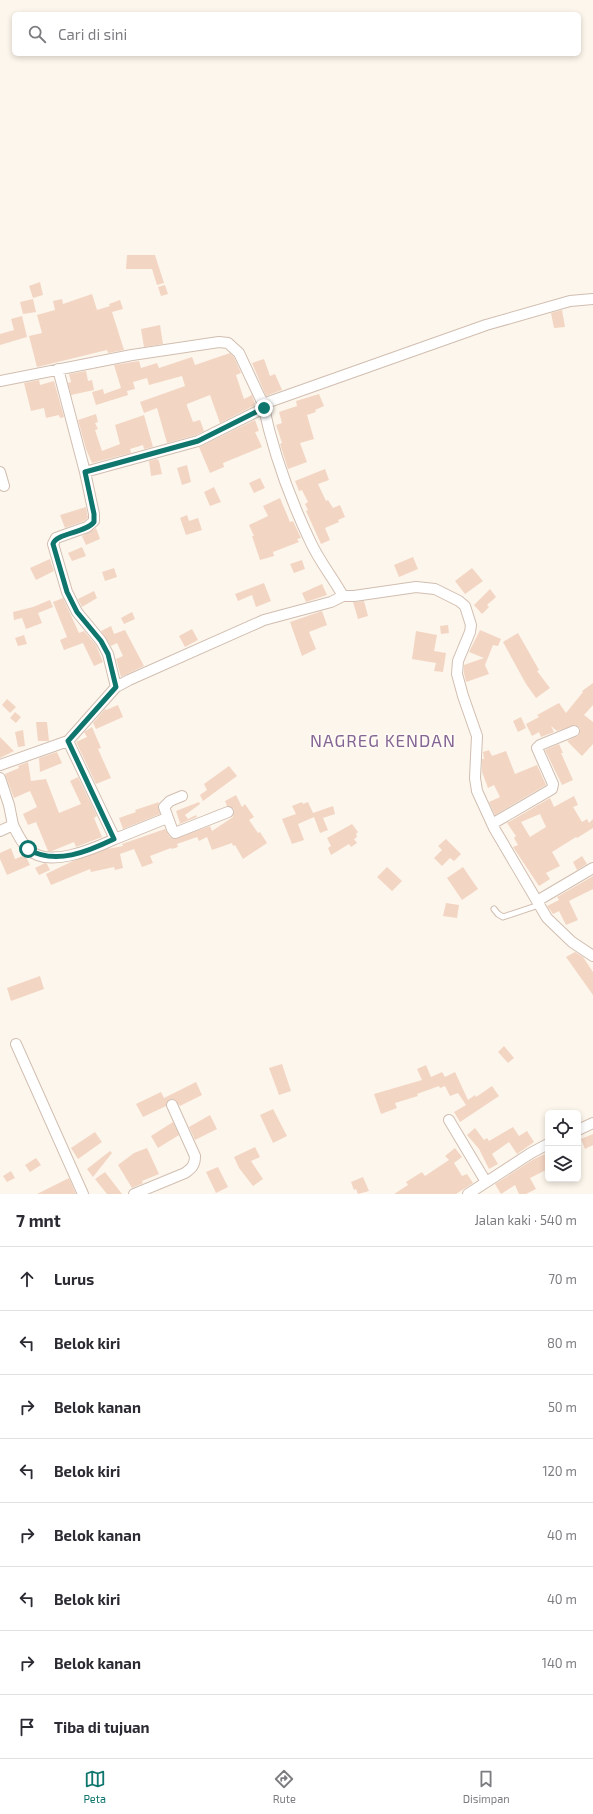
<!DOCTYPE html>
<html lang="id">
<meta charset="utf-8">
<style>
body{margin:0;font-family:"Exo 2",sans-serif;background:#f2f2f3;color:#2b2b33}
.controls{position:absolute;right:12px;bottom:12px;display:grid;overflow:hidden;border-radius:6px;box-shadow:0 2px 6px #0003}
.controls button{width:36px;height:36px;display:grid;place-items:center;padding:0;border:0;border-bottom:1px solid #e1e1e2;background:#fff;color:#2b2b33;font:20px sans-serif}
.stop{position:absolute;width:12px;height:12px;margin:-9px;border:3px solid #0f766e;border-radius:50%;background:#fff}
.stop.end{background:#0f766e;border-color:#fff;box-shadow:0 1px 4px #0008}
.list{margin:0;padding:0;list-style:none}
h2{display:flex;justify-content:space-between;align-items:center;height:52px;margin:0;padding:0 16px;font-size:17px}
h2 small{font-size:13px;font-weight:400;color:#7c7c81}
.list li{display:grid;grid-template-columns:26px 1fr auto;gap:12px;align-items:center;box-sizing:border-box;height:64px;padding:0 16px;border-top:1px solid #e1e1e2}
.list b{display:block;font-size:15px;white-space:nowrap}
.list em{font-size:13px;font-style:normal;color:#7c7c81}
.icon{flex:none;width:22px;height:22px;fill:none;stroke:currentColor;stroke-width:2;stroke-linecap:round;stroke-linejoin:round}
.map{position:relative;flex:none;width:593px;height:1194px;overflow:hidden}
.search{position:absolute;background:#fff;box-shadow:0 2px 6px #0003;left:12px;right:12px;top:12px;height:44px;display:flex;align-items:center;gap:10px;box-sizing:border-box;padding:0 14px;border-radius:6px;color:#7c7c81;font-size:15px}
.sheet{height:564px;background:#fff}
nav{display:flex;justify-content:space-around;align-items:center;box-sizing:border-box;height:56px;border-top:1px solid #e1e1e2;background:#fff;font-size:11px;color:#7c7c81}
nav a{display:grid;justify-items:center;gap:2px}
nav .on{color:#0f766e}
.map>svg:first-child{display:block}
.building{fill:#f3d5c3;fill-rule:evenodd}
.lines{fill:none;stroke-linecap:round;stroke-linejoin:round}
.service-casing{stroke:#d1beb0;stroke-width:7}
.minor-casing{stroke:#d1beb0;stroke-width:12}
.service{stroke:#fff;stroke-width:5}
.minor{stroke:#fff;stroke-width:10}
.route{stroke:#0f766e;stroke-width:5}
.labels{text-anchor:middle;stroke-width:3.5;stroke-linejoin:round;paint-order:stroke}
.quarter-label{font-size:17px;letter-spacing:1px;fill:#846695;stroke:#fffaf3}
</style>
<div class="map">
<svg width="593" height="1194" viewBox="0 0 593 1194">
<rect width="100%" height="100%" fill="#fdf6ec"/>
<path class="building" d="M127,255h28l9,28 -7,2 -5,-16h-26z
M40,282l3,13 -10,3 -4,-12z
M165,285l3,9 -7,2 -3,-9z
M92,294l5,16 13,-4 -1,-2 11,-4 3,9 -11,3 12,38 -16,3 -1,-3 -70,17 -8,-31 13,-3 -5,-18 18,-5 -2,-9 9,-2 1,5z
M33,299l3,13 -13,2 -3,-12z
M562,310l3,17 -11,1 -3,-15z
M22,316l5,21 -27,8v-11l14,-4 -3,-11z
M160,325l3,19 -19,3 -3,-18z
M230,353l4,4 7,16 -5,2 8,24 8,-4 3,10 -35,18 -10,-28 -23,9v2l6,16 7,-2 4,11 -8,4 -29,8 -10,-35 -13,5 -4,-11 45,-16 -3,-10 -33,9 -2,-7 -14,4 2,7 -8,2 1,4 -32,10 -2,-6 -2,-7 11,-3 1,5 17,-6 -7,-23 25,-4 2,7 16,-5 2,5 33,-11 3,8z
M264,359l6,17 5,-2 7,16 -16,6 -14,-33z
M86,371l2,10 4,-1 2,10 -23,5 -3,-12 3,-1 -2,-8z
M39,380l1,5 14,-4 10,36 -4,1 -1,-3 -13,3 -2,-10 -13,3 -7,-28z
M319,394l5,12 -9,4 1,2 -9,3 7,24 -14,4 7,19 -19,7 -8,-25 2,-1 -6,-18 6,-2 -3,-11 18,-6 -1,-5z
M96,414l2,8 -3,1 3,6 -3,1 7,21 18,-7 -5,-19 29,-10 9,32 -9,2 -1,-4 -13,4 1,4 -39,10 -6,-14 -8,-29z
M255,420l4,11 -4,1 7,15 -39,16 1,4 -14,6 -11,-26z
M157,459l2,2 3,13 -11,2 -2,-15z
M187,465l4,17 -9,3 -5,-17z
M325,469l4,11 -11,4 8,17 2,-1 5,8 7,-3 5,12 -7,3 1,2 -14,6 5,12 -9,4 -15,-33 2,-1 -3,-6 3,-2 -6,-12 -3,1 -4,-10z
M260,478l5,10 -11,5 -5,-10z
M214,487l7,15 -11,4 -6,-14z
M280,498l10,24 3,-1 8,17 -4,1 2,3 -26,10 1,4 -14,4 -8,-24h2l-5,-11 19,-9 -5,-10z
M86,507l2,11 -4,3 -19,7 -5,-13z
M187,515l2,6 9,-3 4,12 -16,5 -6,-17z
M96,528l4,11 -14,6 -4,-9z
M82,547l4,9 -14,5 -4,-8z
M413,557l5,12 -19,8 -5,-12z
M50,559l4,12 -18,9 -6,-12z
M302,560l3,9 -11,4 -4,-9z
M114,568l3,9 -12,4 -3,-9z
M472,568l11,13 -18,13 -10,-13z
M264,583l7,18 -15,6 -4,-12 -14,6 -3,-7z
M322,584l5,11 -21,7 -4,-9z
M490,589l6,8 -9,8 2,2 -7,7 -8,-9z
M94,591l3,7 -15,9 -4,-8z
M63,598l16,35 5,-2 12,14 7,17 -9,4 -11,-23 -19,7 -4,-10 7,-3 -14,-35z
M50,600l3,7 -15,6 4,10 -16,6 -4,-11 -8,2 -1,-8 20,-5z
M364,601l4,15 -10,3 -5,-17z
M322,611l5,14 -18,7 7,17 -14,7 -12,-34z
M132,612l3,7 -11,5 -3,-6z
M448,625l1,8 -8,1 -1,-8z
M111,626l3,8 11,-4 19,36 -23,11 -5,-18 7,-3 -6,-13 -6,3 -10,-15z
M192,629l6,11 -13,7 -6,-11z
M480,630l21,9 -3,7 -5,-1 -8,20 4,9 -23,8 -2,-9v-8l20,-7 -15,-6z
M416,631l21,4 -3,16 12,2 -3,19 -9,-1 2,-8 -24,-4z
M518,633l21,37 -2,1 13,17 -14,10 -10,-14 -23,-42z
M24,635l3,9 -9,2 -3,-8z
M593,683v22l-9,10 9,7v22l-11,12 -15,-15 12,-6 1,-7 -5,-3 -18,6 -6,-5 3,6 -13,5 -2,-5 -7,4 -6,-12 13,-7 -2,-2 22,-12 7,10 17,-21 -1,-1z
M7,699l9,8 -6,6 -8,-8z
M118,705l5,12 -27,12 -3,-6 12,-14 1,1z
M15,712l6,5 -5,6 -6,-5z
M521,717l5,11 -8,4 -5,-11z
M36,722h11l2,19h-11z
M92,727l9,21 -3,1 13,29 -15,6 -20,-42 11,-5 -3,-5z
M23,730l2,16 -7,1 -3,-15z
M0,737l14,14 -14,7z
M559,744l4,9h-2l12,27 -11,5 -17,-35z
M489,750l3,6 14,-5 9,23 22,-9 9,20 -51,30 -6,-13 11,-5 -6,-12 -6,3 -6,-16v-13h2l-1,-7z
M57,752l5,11 -22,9 -1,-14z
M28,762l3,19 15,-2 13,34 22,-9 -11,-23 8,-4 19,39 -3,2 8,19 -26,10 -2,-5 -22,9h-4l-12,-29 -8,3 -5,-11 14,-7 -7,-16 -16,7 -9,-24 14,-6 -1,-2z
M229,766l8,10 -34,25 -3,-6 7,-5 -3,-6z
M236,795l6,12 3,-3 9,13 -5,3 9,13 2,-1 7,11 -24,16 -8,-14 -2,1 -1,-3 -20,7 -5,-13 -8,4 -2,-4 -20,7 1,3 -6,2 -1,-1 -21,8 3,7 -11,4 -8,-18 -14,5 3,14 -8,2 -1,-3 -23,5 -1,-3 -39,16 -5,-11 27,-13 34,-12 16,-3 -1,-2 43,-15 5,8 4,2 36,-13 2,5 21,-14 1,-8 -7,-3 -2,-5z
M574,796l4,9 -5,2 9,15 5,-3 2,4 4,-4v9l-16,10 -1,-1 -24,15 8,14 -14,7 4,6 -11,7 -26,-39 5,-2 -4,-7 2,-2 -9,-13 43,-25 4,9zM540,814l6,13 -16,10 -9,-15z
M159,802l-1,4 2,8 -37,15 -4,-11 17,-6 -1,-2z
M199,802l1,2 -15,11 3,4 8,-4 1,2 -20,8 3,-2 -4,-12z
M302,802l1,2 5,-2 5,11 20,-7 2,8 -12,4 5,12 -8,3 -6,-16 -16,7 6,16 -12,4 -10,-25 14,-5 -4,-8z
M352,824l6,8 -2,2 1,3 -3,2 3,4 -6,4 -2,-3 -18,11 -3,-7 3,-2 -4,-8z
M446,839l15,15 -7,7 -4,-3 -8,8 -8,-8 8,-8 -4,-4z
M11,848l4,11 10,-4 5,10 -23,10 -7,-16v-6z
M582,856l5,8 -10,6 -4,-8z
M45,863l2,1 3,6 -11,5 -4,-7z
M387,867l15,14 -10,10 -15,-14z
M463,867l15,22 -16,11 -15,-22z
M593,876v13l-24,12 9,19 -12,5 -7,-14 -6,3 -6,-8 12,-6 -2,-3z
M446,903l13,2 -2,13 -14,-2z
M575,952l8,5 10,15v23l-27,-38z
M40,976l4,13 -33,12 -4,-13z
M504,1046l10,12 -6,5 -10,-11z
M282,1064l9,27 -12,4 -10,-27z
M426,1065l5,12 11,-5 3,5 10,-5 13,28 7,-5 1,2 16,-11 7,10 -39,26 -6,-10 12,-7 -8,-12 -8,3 -5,-10 -5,2 -1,-2 -22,8 1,2 -23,7 2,5 -16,6 -7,-20 48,-14 -5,-11z
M196,1082l6,13 -22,11 -5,-6 -5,-1 -3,3 -1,4 -23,11 -7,-13 25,-12 3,6z
M273,1109l14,27 -14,7 -13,-28z
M210,1115l7,14 -22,11 -6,-13z
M173,1122l6,13 -21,13 -7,-12z
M513,1127l6,9 8,-5 7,11 -17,12 -8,-12 -17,12 6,10 -9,5 -10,-20 -12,-14 8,-7 9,12 3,-2 2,3z
M95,1132l7,10 -24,17 -7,-11z
M593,1134v11l-8,4 -4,-10z
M255,1147l5,10 -9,4 12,18 -10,7 -14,-18 -5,-11z
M147,1148l12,26 -17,7 1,2 -11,5 -14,-23 16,-12z
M455,1148l7,9 -8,6 8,13 5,-2 6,9 -17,11h-62l14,-9 -2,-3 16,-10 3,4 24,-16 -4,-4z
M110,1151l2,2 -19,24 -6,-8z
M545,1154l3,5v10l-18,9 6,11 -10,5h-7l-4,-9 -14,9 -6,-10 39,-25z
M36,1158l5,7 -11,7 -5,-7z
M218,1167l10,20 -12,6 -10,-21z
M11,1171l4,7 -8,4 -4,-6z
M105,1172l17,22h-15l-12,-15z
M363,1177l6,14 -11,3 -2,-5 -2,1 -3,-8z
M69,1178l7,16h-39z"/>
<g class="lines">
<defs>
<path id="service" d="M494,909l4,5 5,3 36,-12"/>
<path id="minor" d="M58,369l27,103 9,42v7l-7,6 -31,11 -3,6 14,48 10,20 24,29 7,13 8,33
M0,381l132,-26 87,-13 9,1 11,10 24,51 223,-79 84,-24 23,-2
M263,404c10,48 27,95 48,139 9,19 22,35 32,53h11l62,-9 19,2 24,12 6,5 6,19 -1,7 -12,29 -1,13 6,22 14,40 -2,42 2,13 17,37 53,90 25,24 21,14
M0,472l4,14
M85,472l113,-31 66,-33
M0,765l68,-24 48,-54 13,-7 135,-60 67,-18 12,-6
M0,778l9,27 4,20 -13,6
M182,796l-12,5 -6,6 8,22 3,4 53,-21
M492,824l60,-35 1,-5 -16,-36 3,-3 34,-14
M13,825c4,8 8,17 15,24 20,20 65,0 87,-10l-47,-98
M115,839l52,-21
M537,901l56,-33
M16,1044l67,150
M449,1120l37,62
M578,1130l15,-7
M134,1194l51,-21c7,-5 10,-8 10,-17l-23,-51
M468,1194l63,-41 17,-9"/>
</defs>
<use href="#service" class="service-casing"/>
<use href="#minor" class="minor-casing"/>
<use href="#service" class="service"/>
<use href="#minor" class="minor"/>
</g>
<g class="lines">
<path class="route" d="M28,849c27,17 61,2 86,-10l-46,-98 48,-54 -8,-33 -7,-13 -24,-29 -10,-20 -14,-48c3,-11 33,-11 41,-22v-8l-9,-42 113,-31 66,-33"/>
</g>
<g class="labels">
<g class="quarter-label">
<text x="383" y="747">NAGREG KENDAN</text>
</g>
</g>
</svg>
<div class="controls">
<button><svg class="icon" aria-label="locate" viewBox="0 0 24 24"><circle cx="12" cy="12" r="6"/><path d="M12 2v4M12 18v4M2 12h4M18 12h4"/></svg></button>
<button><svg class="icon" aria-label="layers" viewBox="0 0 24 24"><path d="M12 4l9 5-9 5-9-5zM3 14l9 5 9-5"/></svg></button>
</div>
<div class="stop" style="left:28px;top:849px"></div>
<div class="stop end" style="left:264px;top:408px"></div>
<div class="search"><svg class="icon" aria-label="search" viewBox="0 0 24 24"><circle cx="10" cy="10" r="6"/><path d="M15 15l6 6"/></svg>Cari di sini</div>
</div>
<section class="sheet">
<h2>7 mnt<small>Jalan kaki · 540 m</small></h2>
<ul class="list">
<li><svg class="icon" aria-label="ahead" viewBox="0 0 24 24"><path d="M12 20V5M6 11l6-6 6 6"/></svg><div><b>Lurus</b></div><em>70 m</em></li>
<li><svg class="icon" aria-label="left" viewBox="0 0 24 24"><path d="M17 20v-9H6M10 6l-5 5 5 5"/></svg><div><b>Belok kiri</b></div><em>80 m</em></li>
<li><svg class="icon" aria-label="right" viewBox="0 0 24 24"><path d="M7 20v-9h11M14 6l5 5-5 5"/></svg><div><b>Belok kanan</b></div><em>50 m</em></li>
<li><svg class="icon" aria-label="left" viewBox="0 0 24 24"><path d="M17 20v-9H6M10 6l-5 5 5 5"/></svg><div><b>Belok kiri</b></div><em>120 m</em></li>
<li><svg class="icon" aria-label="right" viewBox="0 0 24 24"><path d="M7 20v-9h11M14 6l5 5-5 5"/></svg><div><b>Belok kanan</b></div><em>40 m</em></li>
<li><svg class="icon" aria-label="left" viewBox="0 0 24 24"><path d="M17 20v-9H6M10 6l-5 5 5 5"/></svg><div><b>Belok kiri</b></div><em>40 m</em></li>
<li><svg class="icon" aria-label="right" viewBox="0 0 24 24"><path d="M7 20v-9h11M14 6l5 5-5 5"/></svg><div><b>Belok kanan</b></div><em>140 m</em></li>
<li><svg class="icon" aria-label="arrive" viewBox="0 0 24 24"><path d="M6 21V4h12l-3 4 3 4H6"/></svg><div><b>Tiba di tujuan</b></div></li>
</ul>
</section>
<nav>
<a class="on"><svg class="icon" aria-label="map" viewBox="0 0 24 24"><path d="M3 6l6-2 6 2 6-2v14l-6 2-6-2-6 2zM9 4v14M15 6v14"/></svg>Peta</a>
<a><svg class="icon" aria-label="directions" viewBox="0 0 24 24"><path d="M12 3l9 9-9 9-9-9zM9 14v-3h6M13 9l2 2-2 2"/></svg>Rute</a>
<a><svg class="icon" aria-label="saved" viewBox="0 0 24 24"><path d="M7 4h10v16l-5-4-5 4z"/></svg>Disimpan</a>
</nav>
